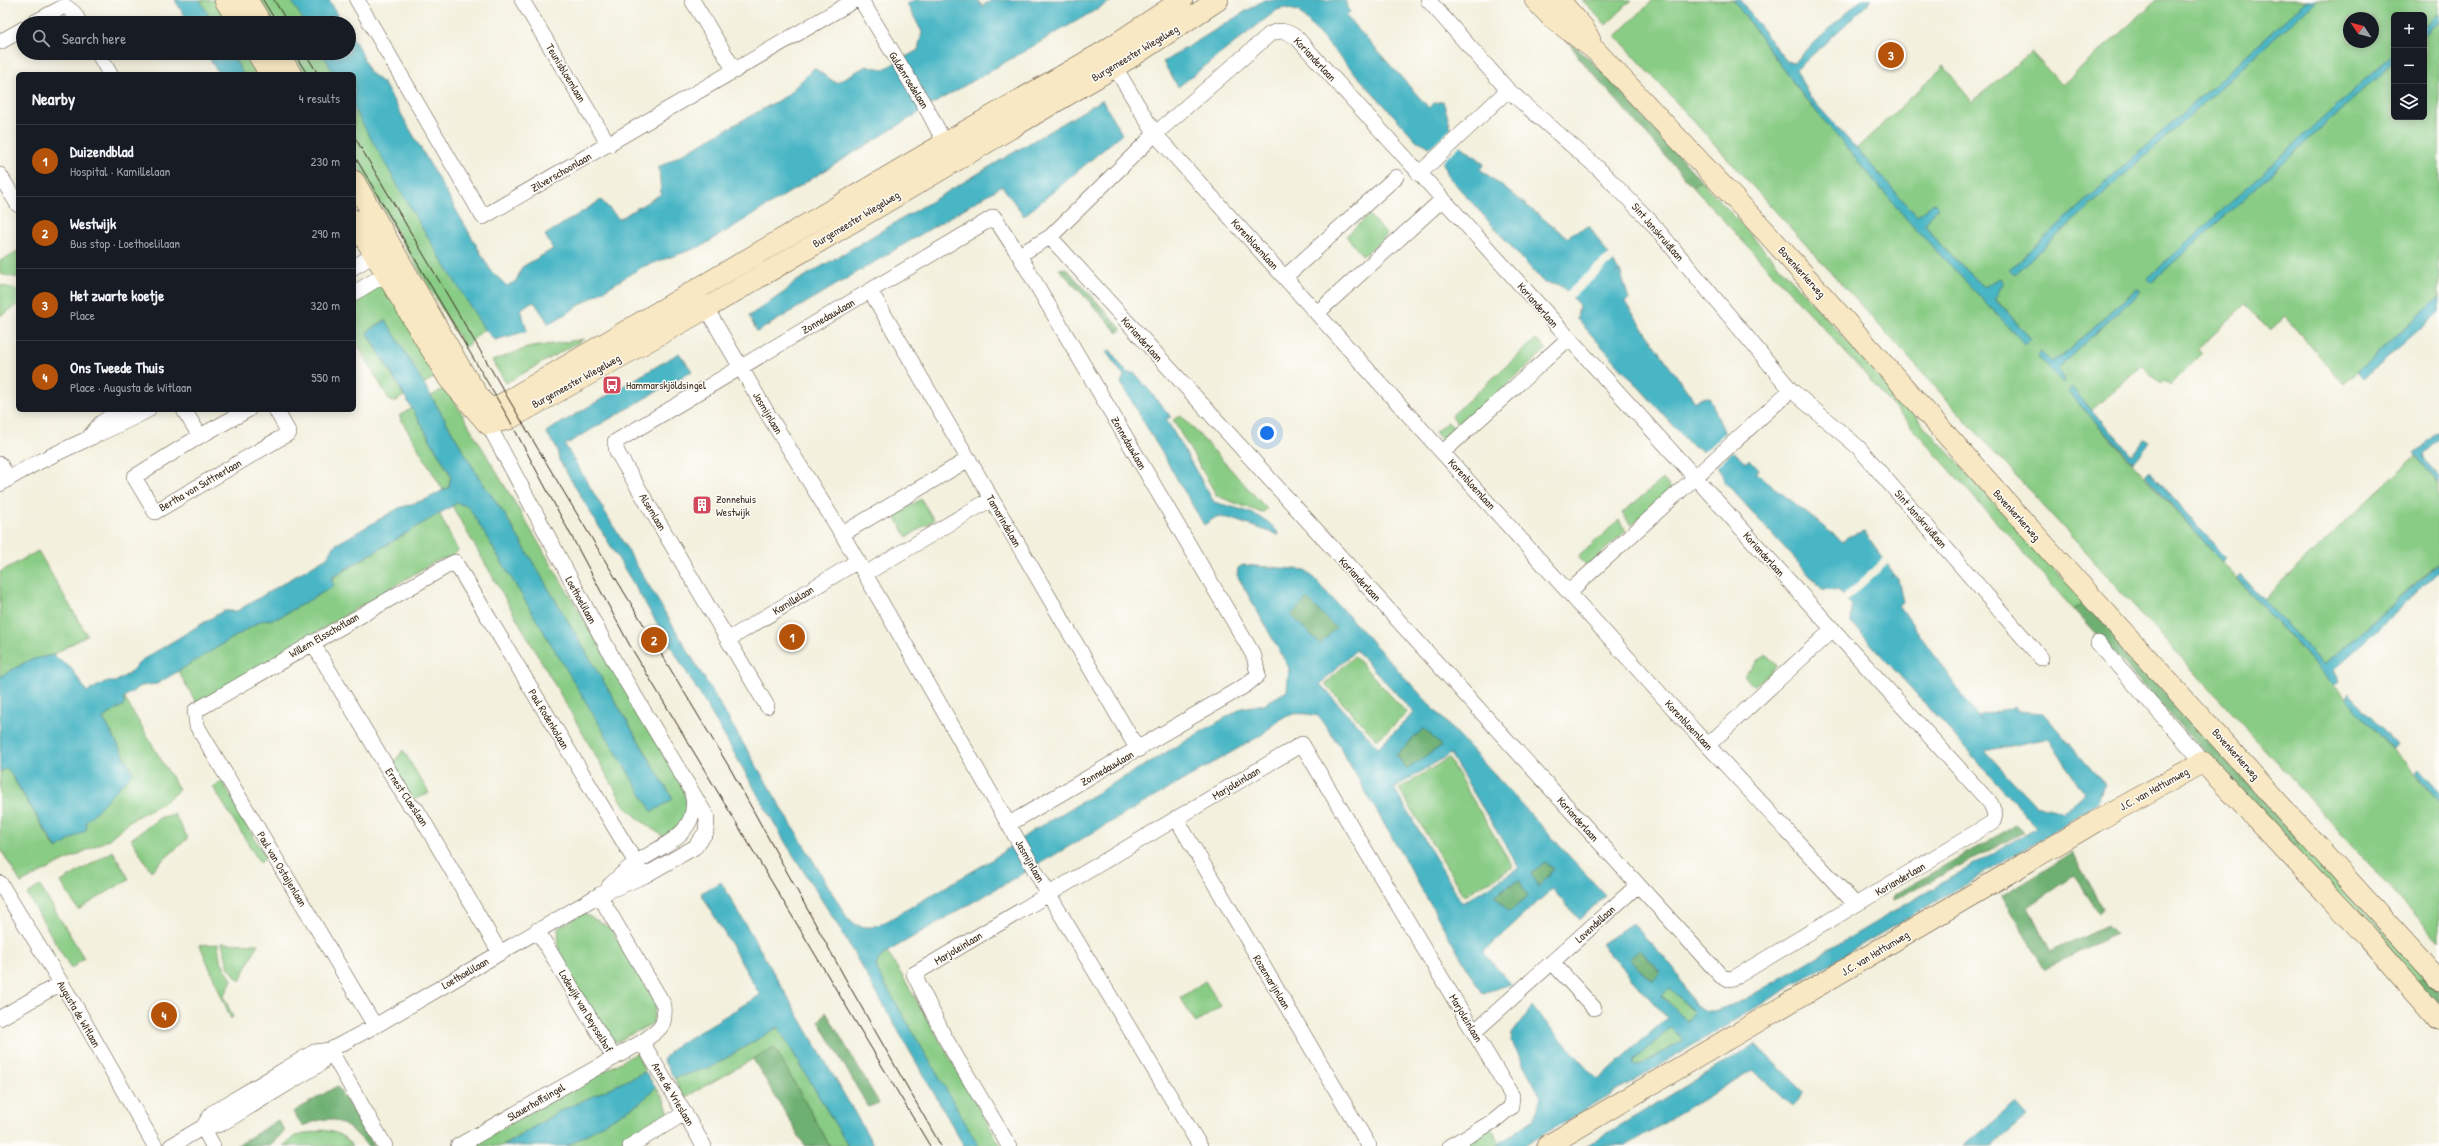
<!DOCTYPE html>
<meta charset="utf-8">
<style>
body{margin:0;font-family:"Patrick Hand",sans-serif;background:#242831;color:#f1f3f6}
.controls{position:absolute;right:12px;top:12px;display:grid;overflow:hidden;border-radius:6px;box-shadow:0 2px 10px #0003}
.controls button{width:36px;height:36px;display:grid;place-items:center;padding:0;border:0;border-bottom:1px solid #363941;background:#171b24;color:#f1f3f6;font:20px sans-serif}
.compass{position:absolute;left:2343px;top:12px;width:36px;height:36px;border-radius:50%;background:#171b24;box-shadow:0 2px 10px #0003;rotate:305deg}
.you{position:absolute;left:1267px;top:433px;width:14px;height:14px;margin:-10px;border:3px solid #fff;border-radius:50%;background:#1a73e8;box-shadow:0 0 0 6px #1a73e833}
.badge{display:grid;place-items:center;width:26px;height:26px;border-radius:50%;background:#b45309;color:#fff;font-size:13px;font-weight:700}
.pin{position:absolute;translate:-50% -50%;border:2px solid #fff;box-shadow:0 1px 4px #0006}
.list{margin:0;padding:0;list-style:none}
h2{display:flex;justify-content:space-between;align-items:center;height:52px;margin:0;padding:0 16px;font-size:17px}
h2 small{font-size:13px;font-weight:400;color:#9ea1a6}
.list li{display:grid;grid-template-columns:26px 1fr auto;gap:12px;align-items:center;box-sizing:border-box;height:72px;padding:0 16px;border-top:1px solid #363941}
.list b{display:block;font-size:15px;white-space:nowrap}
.list p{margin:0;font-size:13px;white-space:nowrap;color:#9ea1a6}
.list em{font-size:13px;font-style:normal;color:#9ea1a6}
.icon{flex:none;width:22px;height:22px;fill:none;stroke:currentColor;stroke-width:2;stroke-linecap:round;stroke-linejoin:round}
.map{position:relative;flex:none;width:2439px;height:1146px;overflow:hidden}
.search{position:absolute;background:#171b24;box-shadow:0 2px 10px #0003;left:16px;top:16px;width:340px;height:44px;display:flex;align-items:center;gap:10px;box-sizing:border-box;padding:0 14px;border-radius:22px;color:#9ea1a6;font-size:15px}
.panel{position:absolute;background:#171b24;box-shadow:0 2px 10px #0003;left:16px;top:72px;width:340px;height:340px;border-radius:6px}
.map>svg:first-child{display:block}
.green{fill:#89cc85;stroke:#627b52;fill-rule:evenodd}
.forest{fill:#6eb072;stroke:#546d48}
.water{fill:#49b6c5;stroke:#427072;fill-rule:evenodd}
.pier{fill:#f3f0dd}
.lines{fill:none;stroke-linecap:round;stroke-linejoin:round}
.street-casing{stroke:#57483b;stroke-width:16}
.secondary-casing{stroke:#57483b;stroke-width:22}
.street{stroke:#fff;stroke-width:15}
.secondary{stroke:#f8e8c3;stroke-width:21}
.tram{stroke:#3b2a1e;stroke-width:1}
.labels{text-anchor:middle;stroke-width:3;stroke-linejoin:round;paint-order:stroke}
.street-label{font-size:11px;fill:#3b2a1e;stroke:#fdfcf7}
.poi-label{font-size:11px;fill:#3b2a1e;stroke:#fdfcf7;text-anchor:start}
</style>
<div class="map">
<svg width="2439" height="1146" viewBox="0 0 2439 1146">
<rect width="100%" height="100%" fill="#fdfcf7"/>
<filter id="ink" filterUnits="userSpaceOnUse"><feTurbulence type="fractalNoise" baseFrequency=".025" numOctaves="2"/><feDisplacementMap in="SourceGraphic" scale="8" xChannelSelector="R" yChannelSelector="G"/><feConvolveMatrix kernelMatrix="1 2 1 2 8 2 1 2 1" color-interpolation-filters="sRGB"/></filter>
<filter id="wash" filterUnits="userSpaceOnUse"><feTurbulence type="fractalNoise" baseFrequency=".012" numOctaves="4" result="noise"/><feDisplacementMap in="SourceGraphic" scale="16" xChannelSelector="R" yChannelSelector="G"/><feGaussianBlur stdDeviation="0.9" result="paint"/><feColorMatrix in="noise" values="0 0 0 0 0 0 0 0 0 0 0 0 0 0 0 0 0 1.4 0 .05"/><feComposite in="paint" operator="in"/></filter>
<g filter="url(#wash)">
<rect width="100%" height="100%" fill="#f3f0dd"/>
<path class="green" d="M200,0h17l13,23h-17z
M260,0h38l13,23h-37z
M1582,0h50l-26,25z
M1653,0h80l72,98 104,124 116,122 6,-5 -36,-41 8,-15 -3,-5 -16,9 -44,-43 -15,-20 12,-17 -3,-4 -17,13 -61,-67 88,-83 28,36 59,-50 31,33 95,-85h150l-298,270 5,5 303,-275h122v12l-15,14v-11h-30v38l-245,225 2,5 243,-221v55h30v-82l15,-14v276l-95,87 -59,-67 -15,13 -25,-25 -47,44 4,4 -32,32 -5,-5 -5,4 -18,-19 -50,45 -20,-21 -4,3 371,409v140l-823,-905zM2349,18h24v24h-24zM2137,288l4,3 -83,77 7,12 -3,3 -25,-28 4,-3 10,10 12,-7z
M231,53h16l11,21h-15z
M291,53h37l12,21h-36z
M354,99l130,230 -19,19 -111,-188z
M1701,180l383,422 -10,8 -218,-246 -164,-178z
M1369,215l18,20 -24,21 -17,-20z
M18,251v27l-18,-4v-13z
M385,281l54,94 -16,9 -38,-64 -18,12 37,64 -10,6 -4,-1 -36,-62v-40z
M0,285l18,5v15l-18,11z
M584,339l-78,44 -14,-22 35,-13z
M1536,339l11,10 -87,78 -9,-11z
M446,387l234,394c11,29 11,38 -15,57l-25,-18 -16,-15 -172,-299 5,-3 11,3 205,293 -168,-284 -25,-36 -49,-83z
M412,408l39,68 -2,11 -6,3 -44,-74z
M1181,415l86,94 -5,4 -45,-17 -44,-76z
M1448,422l10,11 -12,12 -11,-13z
M2416,456l23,28v78l-115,103 -61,-66z
M1663,479l9,11 -40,35 -2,-1 -8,-11z
M921,499l13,21 -27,17 -13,-22z
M439,513l19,38 -5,5 -17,5 -239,143 -19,-33 83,-50 17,-3 56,-32 -3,-7z
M1619,520l7,11 -39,35 -9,-9z
M38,551l49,84 -34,20 -24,5 -29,17v-105z
M1766,654l11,12 -23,21 -10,-12z
M1354,656l53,57 -30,27 -52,-56z
M124,697l55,93 -15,12 -33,18 -22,19 -88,44 -21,-35v-76l7,-4 49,81 77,-77 -30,-54 21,-13z
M403,750l26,43 -18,8 -18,-37z
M1448,758l65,109 -49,29 -65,-107z
M222,781l44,77 -6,5 -47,-76z
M174,814l14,24 -37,33 -20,-32 30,-22z
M2302,841l123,135 -9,6 -124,-134z
M113,851l16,28 -51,31 -17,-28z
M40,886l44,72 -13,11 -44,-75z
M584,913l26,15 46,75 -3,20 -37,19 -10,-5 -47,-82 -1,-27z
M222,943l36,1 -18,37 -11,-13z
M218,944l2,15 12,21 -8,17 9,20 -2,2 -31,-74z
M887,952l16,25 98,169h-23l-99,-172 -3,-8 3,-7z
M1205,981l16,25 -25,17 -16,-25z
M1669,988l26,25 -9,8 -24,-26z
M778,1027l70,119h-18l-56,-99 -90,51 -10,-20 37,-11z
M1672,1027l11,13 -42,25 -8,1 -1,-3 2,-3z
M637,1053l8,19 -87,40 -56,34h-32z
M656,1087l8,12 5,15 -56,32h-46l74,-44z
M1491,1127l9,16 -4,3h-37z
M323,1130c13,2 21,5 29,16h-69l13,-10z"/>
<path class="forest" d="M1564,36l38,35 99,109 -9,6 -111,-126z
M1066,268l56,61 -4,4 -59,-64z
M1306,598l30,30 -16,16 -30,-29z
M2084,602l218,239 -10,7 -218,-238z
M1424,728l17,18 -34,23 -11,-14z
M2016,825l8,7 -131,69v-6z
M2072,853l31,54 -4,6 -25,-37 -46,31 23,45 56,-26 8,8 -70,35 -44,-73z
M1545,862l9,7 -16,18 -7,-14z
M1519,880l9,16 -19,16 -15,-16z
M1639,949l22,24 -9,9 -23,-24z
M2425,976l14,14v19l-23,-27z
M826,1012l53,91 -11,4 -49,-86z
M774,1047l56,99h-25l-52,-87z
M337,1086l37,60h-7c-6,-10 -26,-26 -38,-27 -9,0 -18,4 -27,7l-9,-14z
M278,1120l7,11 -16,15h-33z"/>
<path class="water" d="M175,0h25l13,23h-24z
M291,0h38l14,23h-38z
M914,0h64l4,6 10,-6h121l-175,101 -236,145 -60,21 -93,57 -14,-21 -4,-1 -10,7 6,22 -32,9 -11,-11 -62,-101 -68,-119v-35h-20l-12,-21h27v-21l12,20 8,20 15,12 107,187 16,15 9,-5 6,-14 31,-18 -8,-14 56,-35 18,19 42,-25 -2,-27 127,-71 28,-28 22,15 30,-17 18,3 34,-19 4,-18 -15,-28z
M1264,0h81l5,12 -4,4 83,92 5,-5 9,-2 12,40 18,14 -2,3 3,-3 10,9 -4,5 88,69 4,-5 17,-7 30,45 -4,3 5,-3 9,28 -4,3 70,100 5,-4 9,-1 24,55 13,11 4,-4 9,10 -3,4 87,69 4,-5 17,-6 30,43 -4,3 4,-2 4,4 5,23 -4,3 81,116 -2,-5c9,-7 26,-2 37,-9l3,4 25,2 61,71 -6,18 -56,37 -225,132 -293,175h-28l38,-27 7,-22 -30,-56 1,-7 20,-27 66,73 69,-62 -66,-74 31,-21 41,44 21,37 12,7h8l28,-10 295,-174 -186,-205 1,-16 -14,-16 -16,-1 -98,-108c-3,-14 -19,-32 -33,-36l-114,-126 2,-14 -18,-20 -17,-2 -96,-107c-3,-14 -17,-32 -31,-35l-119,-130 -13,-3 -8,2 -99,77 -15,-25zM2049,738l35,55 -21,19 -28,-7 -50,-54zM1639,949l22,23 -9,10 -23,-24zM1669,988l25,24 -7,9 -25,-25zM1671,1028l12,12 -42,25 -8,1 1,-6z
M1733,0h7l46,61 8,1 66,-62h12l-76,70 13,26 108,120 17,-13 4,4 -13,17 15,20 44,43 16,-9 3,5 -8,16 36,40 -6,5 -116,-122 -104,-124z
M2307,0h10l-303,275 -5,-5z
M2439,12v9l-15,14v-9z
M206,53h25l12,21h-24z
M2394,53v9l-243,221 -3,-5z
M1102,100l20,34 -98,82 -22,-30 -245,146 -8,-16 37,-25 6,-7z
M2137,288l4,3 -83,77 7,12 -2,4 -26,-29 4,-3 10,10 12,-7z
M2439,297v15l-76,67 -6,-7z
M386,320l94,159 25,36 168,284 -21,13 -184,-306 -11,-3 -126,75 3,8 -56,32 -17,3 -104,63 -16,2 -17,11v8l-21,13 30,54 -47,50 1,7 -30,20 -50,-81 -7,4v-95l29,-17 24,-5 18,13 16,24 18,-10h10l13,-8 14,-14 81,-49h14l90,-54 8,-12 64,-37 28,-9 22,-12 2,-12 -84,-143z
M1110,350l17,23h8l36,44 -5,2 48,83c23,7 53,11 65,33l-51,-17 -12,-1 -12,8 -83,-142 3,-7 -18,-24z
M679,353l13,18 -127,74 283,474c13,11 24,10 39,2l103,-60 42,-30 210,-123 22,-4 23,-13 2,-23 -52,-93 1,-7 5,-3 63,5 299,325 -25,25 -28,-31 -69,63 28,32 -28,9 -8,-11 -138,-240 -19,-26c-28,-6 -35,-1 -55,18l-376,218 -8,7 -3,7 3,8 100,172h-15l-124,-217 -55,-87 -71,-124 -155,-258 -2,-11 -11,-17zM1307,599l29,29 -16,16 -29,-29zM1356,650l58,63 -36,34 -58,-63zM1424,728l17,18 -34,23 -11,-14zM1450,754l69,114 -57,35 -68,-115zM1545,862l9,7 -16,18 -7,-14zM1519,880l9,16 -19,16 -15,-17z
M2072,388l59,66 14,-15 5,3 -17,20 -65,-70z
M2439,431v8l-16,15 2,6 14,17v7l-25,-31z
M2149,471l77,87 -4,4 -77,-87z
M2439,563v8l-105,99 6,12 -6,3 -96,-106 3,-4 83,90z
M2349,693l48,51 -4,5 -47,-50z
M2419,769l20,21v11l-23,-27z
M721,882l153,264h-26l-70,-119 -67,40 -37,11 -11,-18 11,-13 86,-52 -59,-102z
M1755,1044l49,48 -11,14 -41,-36 -126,76h-40z
M645,1072l11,15 -15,15 -74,44h-64l55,-34z
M2016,1103l12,13 -36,30h-28z"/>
<path class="pier" d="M1453,126l4,14 5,4 -22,20 -12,-15z
M1608,254l6,7 -43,38 -6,-6z
M1726,432l8,18 -19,18 -13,-15z
M1884,558l4,6 -42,38 -5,-5z"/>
</g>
<g filter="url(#ink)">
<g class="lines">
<defs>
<path id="street" d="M357,0l126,217 372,-217
M522,0l87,145
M692,0l43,71
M861,0l67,111 21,40
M1428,0l80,90 91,79 52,53 140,168 67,57 183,211
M33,23l32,-17 9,7 6,10
M0,42l23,-13
M98,53l12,21
M1110,59l45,75 518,574 182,196
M1419,174l89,-84
M0,175l18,30
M1019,255l31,-18 105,-103 115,-100c11,-5 17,-3 27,4l694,766 4,11 -2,7 -259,156 -7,1 -6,-3 -671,-739
M354,267l28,-17
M1285,277l111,-100
M871,292l267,458
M354,293l40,-24
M702,301l67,115 73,118 206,359 152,253
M1317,313l126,-114
M184,410l16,26
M248,410l-48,26 -66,41 21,35 134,-79 -13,-23
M90,436l11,-13 19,-13
M1443,452l125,-113
M0,464l9,15
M0,484c47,-30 99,-48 148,-74
M842,534l127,-75
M865,574l126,-75
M1569,592l222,-202
M729,639l129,-78
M312,642l97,162 8,6 83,143
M2098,643l105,119
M767,706l-150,-254 -2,-10 379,-225 25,38 235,401 4,19 -12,10 -237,139
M1708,745l125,-116
M1176,818l193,328
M0,883l77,126 78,137
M609,886c9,-8 18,-18 28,-24 27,-18 64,-29 55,-69
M537,930l77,128
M1552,962l42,46
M0,1018l61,-35
M375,1026l-178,-300 -2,-15 252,-145 8,-4 189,314
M1474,1032l163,-146
M642,1042l62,104
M330,1050l55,96
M203,1127l9,-14 102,-61 16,-2 45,-24 224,-131 45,-19 51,-29 11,-15 1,-15 -90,-151 -129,-242 3,-9
M203,1127l10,19
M171,1146l32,-19 18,-3 99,-60 10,-14
M458,1146l184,-104c18,-13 24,-14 22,-37l-65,-110
M630,1146l55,-33
M1009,1146l-65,-110 -30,-62 388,-230 210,352 -1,11 -17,14 -44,25"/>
<path id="secondary" d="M225,0l14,23
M247,0l14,23
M1535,0l17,18 43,32 171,182 283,318 390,430
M1559,0l24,27 7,13
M257,53l13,21
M278,53l13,21
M354,181l108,190 20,30 10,9 453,-267 160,-92 77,-51
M354,220l95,159 39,45 21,-5 198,-111 426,-252 85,-56
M1547,1146l548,-324 108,-60 165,176 71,82"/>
</defs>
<use href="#street" class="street-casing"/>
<use href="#secondary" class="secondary-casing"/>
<use href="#street" class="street"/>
<use href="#secondary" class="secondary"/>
<path class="tram" d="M263,0l14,23
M274,0l14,23
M294,53l13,21
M305,53l13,21
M354,136l184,313 193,321 119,217 91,159
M354,155l155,264 120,225 301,502"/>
</g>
</g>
<defs>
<symbol id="bus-square" viewBox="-11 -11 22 22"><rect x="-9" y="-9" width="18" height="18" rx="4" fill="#d1495b" stroke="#fdfcf7"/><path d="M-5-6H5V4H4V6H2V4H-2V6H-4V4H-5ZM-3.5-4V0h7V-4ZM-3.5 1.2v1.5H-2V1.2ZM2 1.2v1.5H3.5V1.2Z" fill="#fff"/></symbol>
<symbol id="building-square" viewBox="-11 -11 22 22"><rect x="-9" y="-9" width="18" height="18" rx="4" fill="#d1495b" stroke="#fdfcf7"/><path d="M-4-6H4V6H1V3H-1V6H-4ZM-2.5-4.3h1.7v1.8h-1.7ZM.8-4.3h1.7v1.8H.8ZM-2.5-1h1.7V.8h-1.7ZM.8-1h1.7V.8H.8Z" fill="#fff"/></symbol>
</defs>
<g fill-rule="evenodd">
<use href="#bus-square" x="601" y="374" width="22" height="22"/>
<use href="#building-square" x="691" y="494" width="22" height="22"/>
</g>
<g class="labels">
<g class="street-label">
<text transform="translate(1135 53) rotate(-31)" y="4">Burgemeester Wiegelweg</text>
<text transform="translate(1315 59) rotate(47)" y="4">Korianderlaan</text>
<text transform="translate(566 73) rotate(59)" y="4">Teunisbloemlaan</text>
<text transform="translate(909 80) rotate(58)" y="4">Guldenroedelaan</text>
<text transform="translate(561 172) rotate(-30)" y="4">Zilverschoonlaan</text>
<text transform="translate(856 219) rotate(-31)" y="4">Burgemeester Wiegelweg</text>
<text transform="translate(1658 232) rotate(49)" y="4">Sint Janskruidlaan</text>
<text transform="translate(1255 244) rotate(48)" y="4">Korenbloemlaan</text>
<text transform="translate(1802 272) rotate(48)" y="4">Bovenkerkerweg</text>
<text transform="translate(1538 305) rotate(49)" y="4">Korianderlaan</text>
<text transform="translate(828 316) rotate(-30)" y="4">Zonnedauwlaan</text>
<text transform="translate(1142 339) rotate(48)" y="4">Korianderlaan</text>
<text transform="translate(576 381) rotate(-29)" y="4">Burgemeester Wiegelweg</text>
<text transform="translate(768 413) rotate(59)" y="4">Jasmijnlaan</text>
<text transform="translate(1129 443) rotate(60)" y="4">Zonnedauwlaan</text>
<text transform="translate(1472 484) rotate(48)" y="4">Korenbloemlaan</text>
<text transform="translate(200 485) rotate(-30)" y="4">Bertha von Suttnerlaan</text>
<text transform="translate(653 512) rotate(59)" y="4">Alsemlaan</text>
<text transform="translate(2017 515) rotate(48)" y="4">Bovenkerkerweg</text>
<text transform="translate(1921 519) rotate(49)" y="4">Sint Janskruidlaan</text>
<text transform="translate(1004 521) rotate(60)" y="4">Tamarindelaan</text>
<text transform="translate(1764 554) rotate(48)" y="4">Korianderlaan</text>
<text transform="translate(1360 579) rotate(47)" y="4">Korianderlaan</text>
<text transform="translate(581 600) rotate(61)" y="4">Loethoelilaan</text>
<text transform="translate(793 600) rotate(-31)" y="4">Kamillelaan</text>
<text transform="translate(324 635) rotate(-30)" y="4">Willem Elsschotlaan</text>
<text transform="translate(549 719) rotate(59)" y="4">Paul Rodenkolaan</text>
<text transform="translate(1689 725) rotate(47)" y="4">Korenbloemlaan</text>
<text transform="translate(2236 754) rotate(48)" y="4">Bovenkerkerweg</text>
<text transform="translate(1107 768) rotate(-30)" y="4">Zonnedauwlaan</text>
<text transform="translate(1236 783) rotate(-31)" y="4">Marjoleinlaan</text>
<text transform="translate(2154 789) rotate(-29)" y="4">J.C. van Hattumweg</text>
<text transform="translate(407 797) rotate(56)" y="4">Ernest Claeslaan</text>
<text transform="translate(1578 819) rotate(48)" y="4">Korianderlaan</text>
<text transform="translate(1030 861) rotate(60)" y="4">Jasmijnlaan</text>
<text transform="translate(282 869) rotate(59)" y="4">Paul van Ostaijenlaan</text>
<text transform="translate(1900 879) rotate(-30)" y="4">Korianderlaan</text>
<text transform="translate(1595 924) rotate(-42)" y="4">Lavendellaan</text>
<text transform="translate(958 948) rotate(-31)" y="4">Marjoleinlaan</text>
<text transform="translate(1875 953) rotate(-31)" y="4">J.C. van Hattumweg</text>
<text transform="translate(465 973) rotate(-30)" y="4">Loethoelilaan</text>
<text transform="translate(1272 982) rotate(59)" y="4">Rozemarijnlaan</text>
<text transform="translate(586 1011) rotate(59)" y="4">Lodewijk van Deysselhof</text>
<text transform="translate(79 1014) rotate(60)" y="4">Augusta de Witlaan</text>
<text transform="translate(1466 1018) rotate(59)" y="4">Marjoleinlaan</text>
<text transform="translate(673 1094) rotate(59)" y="4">Anne de Vrieslaan</text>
<text transform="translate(536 1102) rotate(-30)" y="4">Slauerhoffsingel</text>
</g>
<g class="poi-label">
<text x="626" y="389">Hammarskjöldsingel</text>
<text x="716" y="503">Zonnehuis<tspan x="716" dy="13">Westwijk</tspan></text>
</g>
</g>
</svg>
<div class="controls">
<button>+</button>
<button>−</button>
<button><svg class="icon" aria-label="layers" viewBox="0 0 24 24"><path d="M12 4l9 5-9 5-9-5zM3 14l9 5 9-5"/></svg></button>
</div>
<svg class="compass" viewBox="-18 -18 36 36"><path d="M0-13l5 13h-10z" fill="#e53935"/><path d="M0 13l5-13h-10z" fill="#9ea1a6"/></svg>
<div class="you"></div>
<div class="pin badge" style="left:792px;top:637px">1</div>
<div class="pin badge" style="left:654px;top:640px">2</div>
<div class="pin badge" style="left:1891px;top:55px">3</div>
<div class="pin badge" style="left:164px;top:1015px">4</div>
<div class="search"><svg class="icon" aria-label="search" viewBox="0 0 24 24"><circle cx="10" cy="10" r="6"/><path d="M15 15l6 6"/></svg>Search here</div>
<section class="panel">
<h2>Nearby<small>4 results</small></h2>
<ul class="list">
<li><span class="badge">1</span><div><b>Duizendblad</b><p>Hospital · Kamillelaan</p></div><em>230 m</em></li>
<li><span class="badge">2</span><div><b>Westwijk</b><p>Bus stop · Loethoelilaan</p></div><em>290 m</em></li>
<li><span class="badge">3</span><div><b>Het zwarte koetje</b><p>Place</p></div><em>320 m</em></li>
<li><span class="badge">4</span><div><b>Ons Tweede Thuis</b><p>Place · Augusta de Witlaan</p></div><em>550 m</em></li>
</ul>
</section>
</div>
